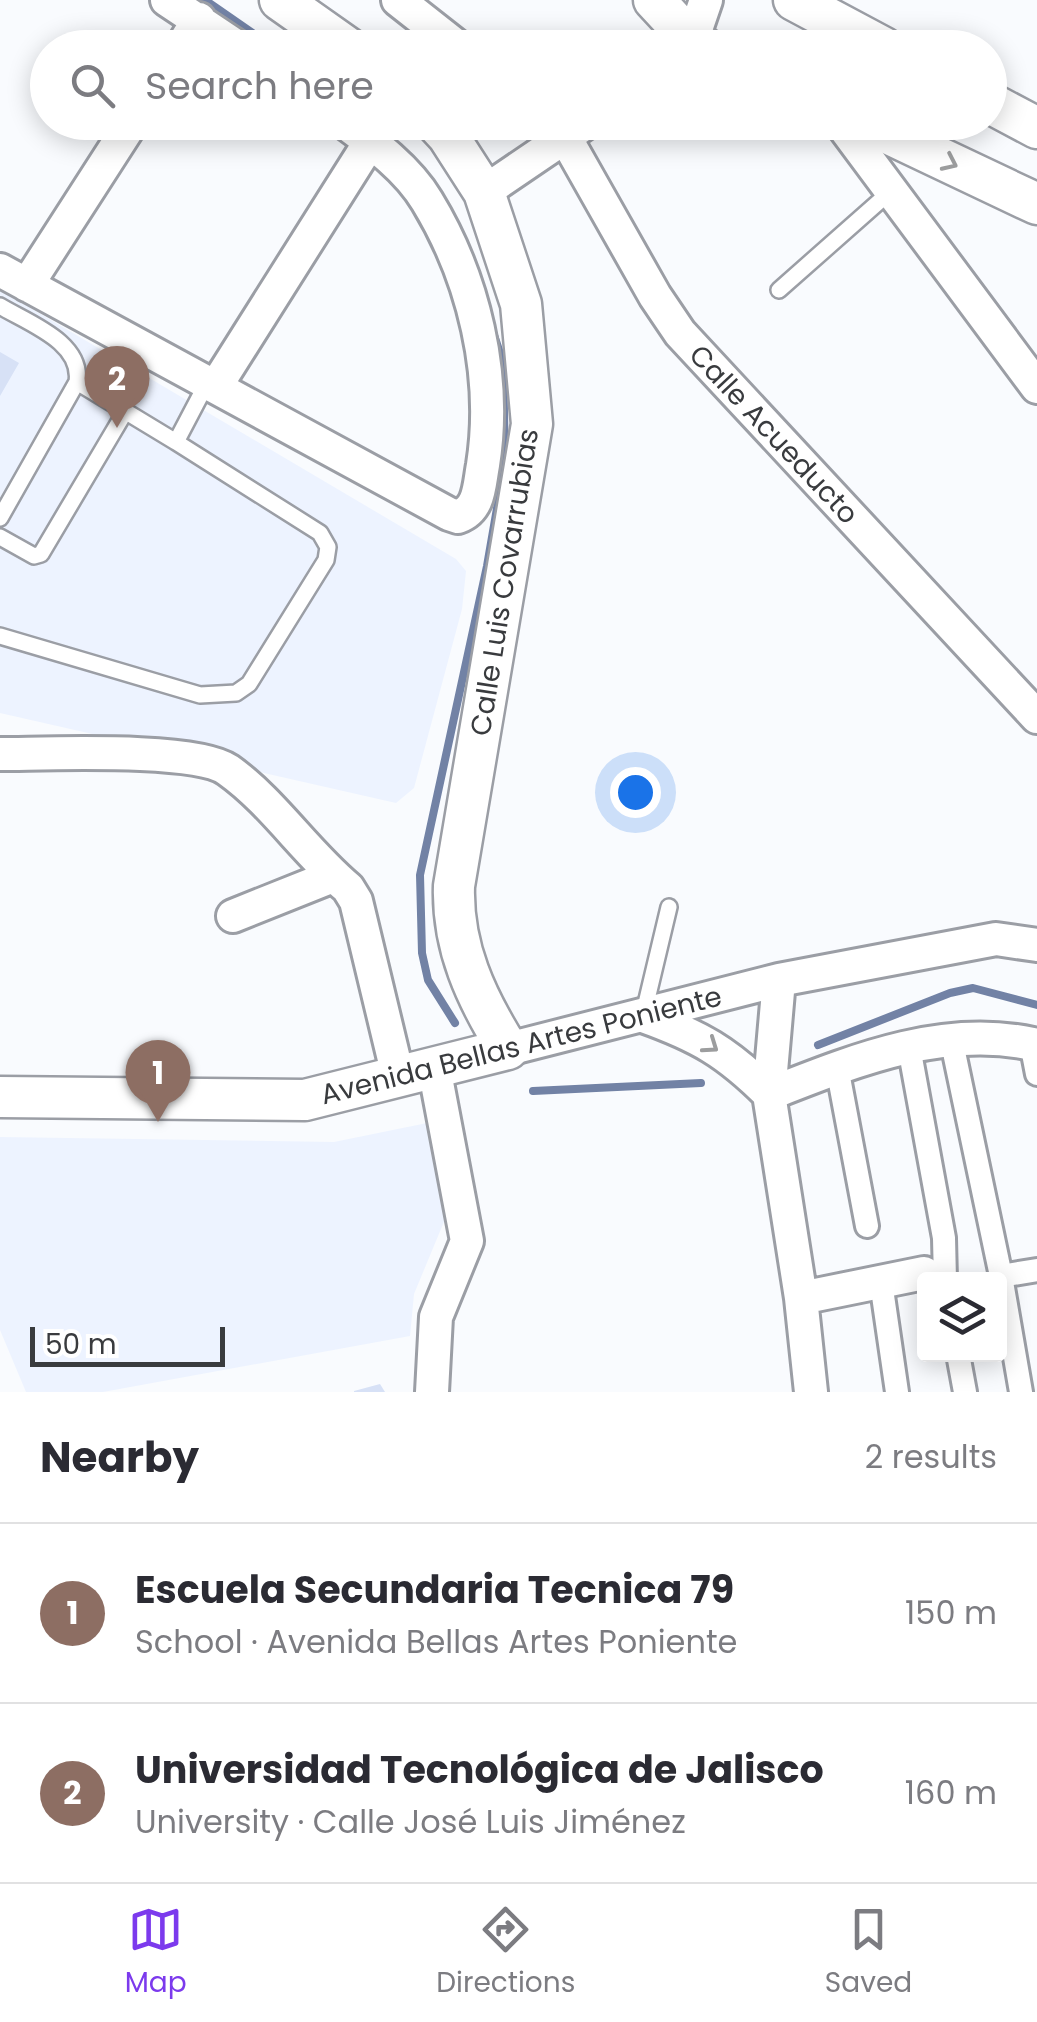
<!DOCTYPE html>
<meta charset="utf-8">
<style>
body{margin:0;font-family:Poppins,sans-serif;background:#f2f2f3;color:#2b2b33}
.controls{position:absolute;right:30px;bottom:30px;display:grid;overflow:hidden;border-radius:10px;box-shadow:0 5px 25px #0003}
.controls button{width:90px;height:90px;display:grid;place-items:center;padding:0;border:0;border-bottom:2px solid #e1e1e2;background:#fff;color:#2b2b33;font:50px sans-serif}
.scale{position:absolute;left:30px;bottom:25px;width:195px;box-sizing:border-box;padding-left:10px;border:5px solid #393b3e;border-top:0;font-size:28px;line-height:35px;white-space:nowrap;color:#393b3e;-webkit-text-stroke:8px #fff;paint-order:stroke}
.you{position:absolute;left:635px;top:792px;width:35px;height:35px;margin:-25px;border:8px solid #fff;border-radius:50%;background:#1a73e8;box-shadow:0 0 0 15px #1a73e833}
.badge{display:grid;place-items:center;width:65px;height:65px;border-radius:50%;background:#7c3aed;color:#fff;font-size:32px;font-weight:700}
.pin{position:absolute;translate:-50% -82px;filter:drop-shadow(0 2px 5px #0008)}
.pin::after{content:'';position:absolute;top:52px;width:35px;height:30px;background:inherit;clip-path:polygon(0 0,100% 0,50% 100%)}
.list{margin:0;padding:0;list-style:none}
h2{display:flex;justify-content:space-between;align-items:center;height:130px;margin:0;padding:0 40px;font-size:42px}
h2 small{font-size:32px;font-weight:400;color:#7c7c81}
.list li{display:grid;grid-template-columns:65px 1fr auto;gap:30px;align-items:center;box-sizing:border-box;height:180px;padding:0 40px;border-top:2px solid #e1e1e2}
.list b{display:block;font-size:38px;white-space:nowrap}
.list p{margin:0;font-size:32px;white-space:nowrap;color:#7c7c81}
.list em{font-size:32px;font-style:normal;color:#7c7c81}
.icon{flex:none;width:55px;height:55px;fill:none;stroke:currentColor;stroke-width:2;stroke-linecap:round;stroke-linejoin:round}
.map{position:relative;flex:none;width:1037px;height:1392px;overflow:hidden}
.search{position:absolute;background:#fff;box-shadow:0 5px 25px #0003;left:30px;right:30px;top:30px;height:110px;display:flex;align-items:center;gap:25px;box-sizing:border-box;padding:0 35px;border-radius:55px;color:#7c7c81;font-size:38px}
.sheet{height:490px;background:#fff}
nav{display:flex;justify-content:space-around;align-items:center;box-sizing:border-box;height:140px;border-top:2px solid #e1e1e2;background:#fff;font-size:28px;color:#7c7c81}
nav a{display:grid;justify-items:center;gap:5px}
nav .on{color:#7c3aed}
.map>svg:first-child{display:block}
.built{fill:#edf3ff}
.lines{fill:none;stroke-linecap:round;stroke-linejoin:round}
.stream{stroke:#7282a5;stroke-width:8}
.building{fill:#d7e1f6}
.service-casing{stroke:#9b9ea5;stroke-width:20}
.pedestrian-casing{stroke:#9b9ea5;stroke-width:28}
.minor-casing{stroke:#9b9ea5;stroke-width:38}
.tertiary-casing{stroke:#9b9ea5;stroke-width:45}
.service{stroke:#fff;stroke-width:15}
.pedestrian{stroke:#fff;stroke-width:22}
.minor{stroke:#fff;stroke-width:32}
.tertiary{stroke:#fff;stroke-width:40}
.oneway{stroke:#9c9d9e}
.labels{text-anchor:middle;stroke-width:8;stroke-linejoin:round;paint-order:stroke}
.street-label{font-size:28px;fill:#393b3e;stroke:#fff}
</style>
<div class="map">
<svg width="1037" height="1392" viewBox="0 0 1037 1392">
<rect width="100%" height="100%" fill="#f9fbfe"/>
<path class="built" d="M0,290l456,269 10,12 -4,38 -48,179 -18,15 -396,-90z
M432,1122l16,90 -34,82 -4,42 -307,56h-77l-26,-62v-193l334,5z"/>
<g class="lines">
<path class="stream" d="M205,0l69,48
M455,1023l-27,-43 -6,-27 -2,-78 67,-309 18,-104 -2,-100 -10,-30
M818,1045l132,-52 23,-5 64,17
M533,1091l168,-8"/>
</g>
<path class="building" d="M0,352l19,11 -19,33z
M380,1384l5,8h-31v-1z"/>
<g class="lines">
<defs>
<path id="service" d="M779,290l112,-99
M0,306c28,17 83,36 77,76
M0,518l77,-136 99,60 32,-61
M0,537l34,19 7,-2 84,-142
M0,636l200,59 36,-2 13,-9 77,-124 2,-13 -8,-14 -144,-91
M644,1012l25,-105"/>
<path id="pedestrian" d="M951,1038l50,238 20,116
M1031,1043l6,31
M909,1047l35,191 1,42
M837,1067l30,159
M1001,1276l36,-6
M881,1282l16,110
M958,1354l7,38"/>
<path id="minor" d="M167,0l72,48
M398,0l61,48
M181,48l18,-29
M687,48l5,-7 14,-41
M549,122l16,15 90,159 25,37 357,384
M840,122l197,265
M484,192l103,-70
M0,270l449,244 9,3c22,-8 21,-31 25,-52 14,-89 -9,-187 -56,-264 -19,-32 -53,-57 -83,-79
M27,285l105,-163
M216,386l166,-263
M0,754c45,0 196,-7 228,16 45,32 77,82 120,118l8,13 42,175
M233,916l100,-40
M779,980l-10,114 32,204 10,94
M643,1016c56,20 84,36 126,78
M508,1049l271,-69 217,-41 41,6
M769,1094c84,-33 176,-71 268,-49
M801,1298l123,-25
M432,1392l4,-75 31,-76 -33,-174"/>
<path id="tertiary" d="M280,0l68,48
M654,0l38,41 13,7
M794,0l90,48
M990,103l47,25
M864,122l173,82
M0,1097l305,3 203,-51c-32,-51 -56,-102 -54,-163l78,-462 -11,-120 -37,-112 -36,-56 -13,-14"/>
</defs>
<use href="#service" class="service-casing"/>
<use href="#pedestrian" class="pedestrian-casing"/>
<use href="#minor" class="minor-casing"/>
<use href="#tertiary" class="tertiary-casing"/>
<use href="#service" class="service"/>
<use href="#pedestrian" class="pedestrian"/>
<use href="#minor" class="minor"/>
<use href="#tertiary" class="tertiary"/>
</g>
<defs><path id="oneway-chevron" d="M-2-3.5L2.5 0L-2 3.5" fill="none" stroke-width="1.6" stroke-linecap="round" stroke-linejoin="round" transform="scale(2.5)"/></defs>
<g class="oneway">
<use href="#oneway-chevron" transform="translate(950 163) rotate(25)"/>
<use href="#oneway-chevron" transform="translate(711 1046) rotate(35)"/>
</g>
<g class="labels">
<g class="street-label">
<text transform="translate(774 434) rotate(47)" y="10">Calle Acueducto</text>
<text transform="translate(504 582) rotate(-81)" y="10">Calle Luis Covarrubias</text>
<text transform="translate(521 1045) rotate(-14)" y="10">Avenida Bellas Artes Poniente</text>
</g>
</g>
</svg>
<div class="controls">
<button><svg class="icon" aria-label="layers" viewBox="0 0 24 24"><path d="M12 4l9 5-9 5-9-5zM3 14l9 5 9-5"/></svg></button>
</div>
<div class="scale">50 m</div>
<div class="you"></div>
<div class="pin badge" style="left:158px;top:1122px;background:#8d6e63">1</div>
<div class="pin badge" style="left:117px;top:428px;background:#8d6e63">2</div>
<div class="search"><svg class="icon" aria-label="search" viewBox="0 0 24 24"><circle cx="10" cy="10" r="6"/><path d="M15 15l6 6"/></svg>Search here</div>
</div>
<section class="sheet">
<h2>Nearby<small>2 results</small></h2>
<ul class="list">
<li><span class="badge" style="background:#8d6e63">1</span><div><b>Escuela Secundaria Tecnica 79</b><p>School · Avenida Bellas Artes Poniente</p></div><em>150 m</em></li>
<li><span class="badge" style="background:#8d6e63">2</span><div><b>Universidad Tecnológica de Jalisco</b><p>University · Calle José Luis Jiménez</p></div><em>160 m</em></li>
</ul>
</section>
<nav>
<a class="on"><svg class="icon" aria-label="map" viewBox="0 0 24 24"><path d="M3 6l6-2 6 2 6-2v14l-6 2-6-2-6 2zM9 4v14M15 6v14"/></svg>Map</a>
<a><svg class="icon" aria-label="directions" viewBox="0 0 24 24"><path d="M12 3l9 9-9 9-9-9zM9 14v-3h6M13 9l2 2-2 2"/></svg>Directions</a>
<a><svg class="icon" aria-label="saved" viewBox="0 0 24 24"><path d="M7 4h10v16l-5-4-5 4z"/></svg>Saved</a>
</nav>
